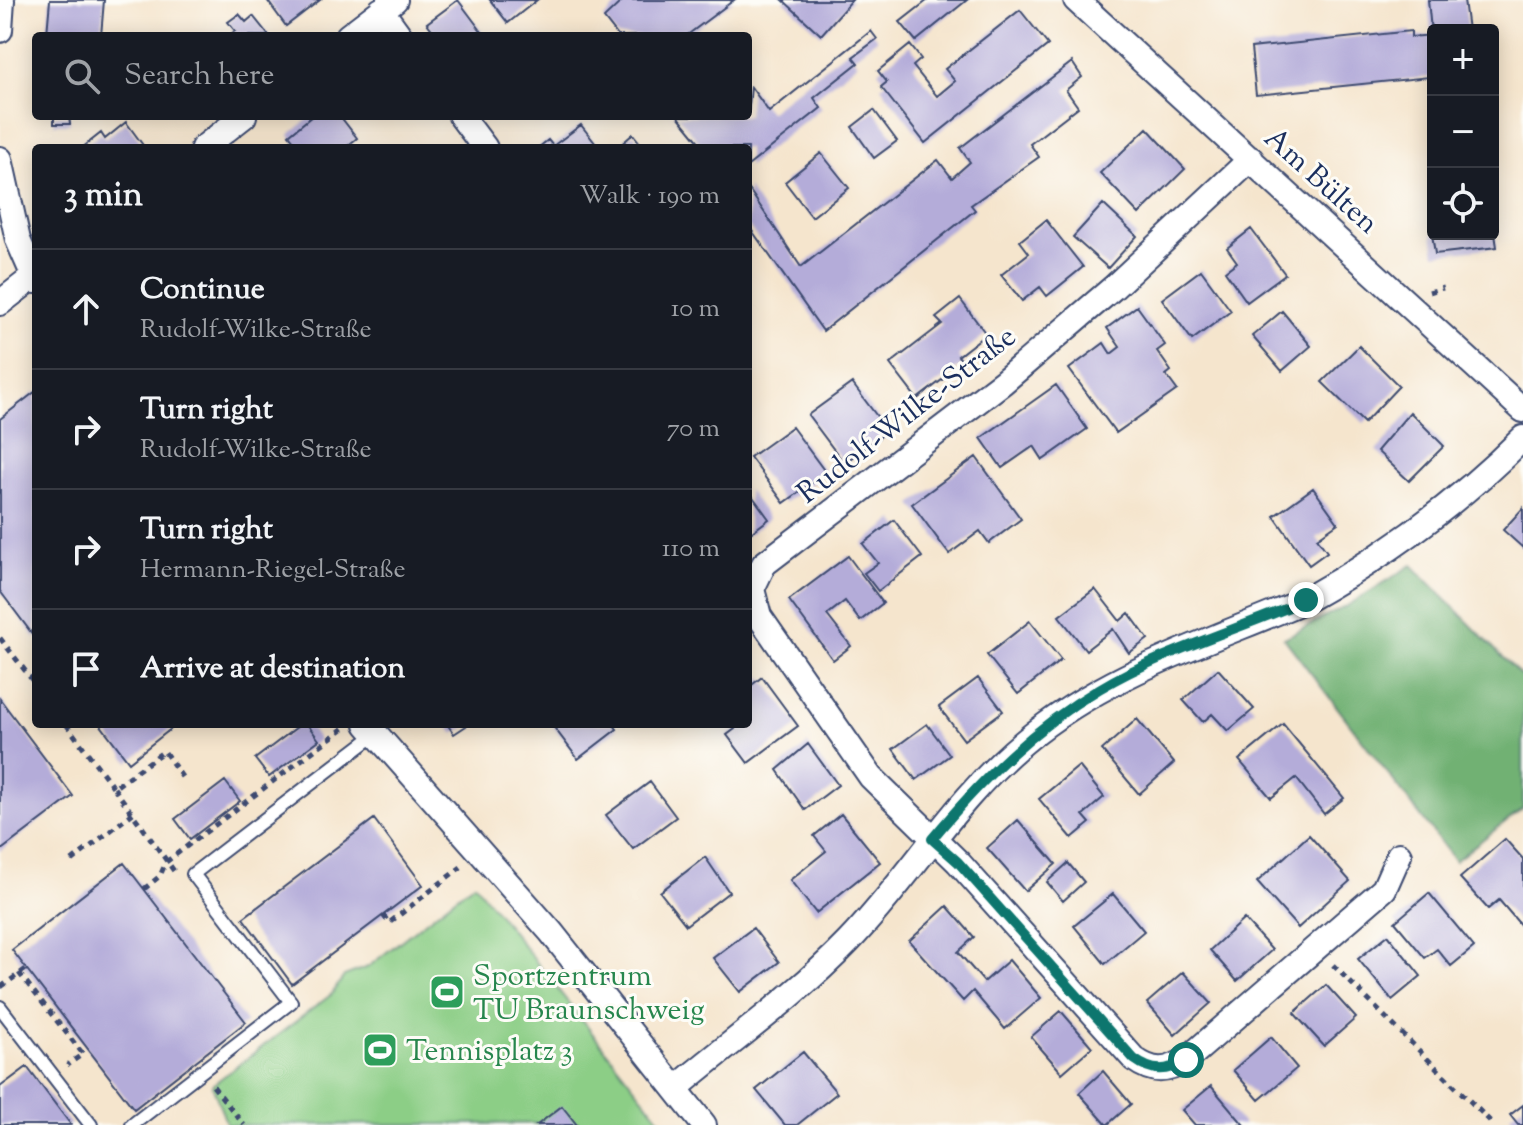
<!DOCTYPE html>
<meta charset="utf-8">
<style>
body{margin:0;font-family:"Sorts Mill Goudy",serif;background:#20242c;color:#f1f3f6}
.controls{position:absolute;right:24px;top:24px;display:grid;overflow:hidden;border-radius:8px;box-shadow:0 4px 20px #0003}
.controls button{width:72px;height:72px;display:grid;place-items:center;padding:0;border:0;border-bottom:2px solid #363941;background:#171b24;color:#f1f3f6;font:40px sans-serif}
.stop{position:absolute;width:24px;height:24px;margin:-18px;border:6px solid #0f766e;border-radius:50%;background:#fff}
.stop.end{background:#0f766e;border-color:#fff;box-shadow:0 2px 8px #0008}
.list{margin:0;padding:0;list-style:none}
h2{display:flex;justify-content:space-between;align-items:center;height:104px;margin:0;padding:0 32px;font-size:34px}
h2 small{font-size:26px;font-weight:400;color:#9ea1a6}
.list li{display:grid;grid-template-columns:52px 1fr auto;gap:24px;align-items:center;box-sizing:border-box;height:120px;padding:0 32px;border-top:2px solid #363941}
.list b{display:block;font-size:30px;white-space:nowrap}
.list p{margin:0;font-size:26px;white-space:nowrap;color:#9ea1a6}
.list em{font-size:26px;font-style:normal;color:#9ea1a6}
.icon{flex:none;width:44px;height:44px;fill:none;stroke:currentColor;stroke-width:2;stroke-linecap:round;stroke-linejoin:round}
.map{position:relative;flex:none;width:1523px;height:1125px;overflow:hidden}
.search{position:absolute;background:#171b24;box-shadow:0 4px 20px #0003;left:32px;top:32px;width:720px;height:88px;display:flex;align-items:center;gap:20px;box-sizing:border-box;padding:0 28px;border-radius:8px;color:#9ea1a6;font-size:30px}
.panel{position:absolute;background:#171b24;box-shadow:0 4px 20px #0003;left:32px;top:144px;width:720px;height:584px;border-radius:8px}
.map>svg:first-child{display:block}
.green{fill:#8cce86;stroke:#547e72;stroke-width:2}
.forest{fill:#71b173;stroke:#467068;stroke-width:2}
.building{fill:#b4acd9}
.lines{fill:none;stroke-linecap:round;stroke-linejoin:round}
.lane-casing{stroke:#3c4a6f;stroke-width:16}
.street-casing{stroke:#3c4a6f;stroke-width:28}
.path{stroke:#3c4a6f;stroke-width:5;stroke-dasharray:6 6;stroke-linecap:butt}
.lane{stroke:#fff;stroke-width:12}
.street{stroke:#fff;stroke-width:24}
.route{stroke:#0f766e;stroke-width:10}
.labels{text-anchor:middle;stroke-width:6;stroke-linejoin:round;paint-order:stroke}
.street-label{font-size:30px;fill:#1b2f5e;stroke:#fdfcf7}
.leisure-label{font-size:30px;fill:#27864d;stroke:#fdfcf7;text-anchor:start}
</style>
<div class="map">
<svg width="1523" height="1125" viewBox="0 0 1523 1125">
<rect width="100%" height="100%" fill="#fdfcf7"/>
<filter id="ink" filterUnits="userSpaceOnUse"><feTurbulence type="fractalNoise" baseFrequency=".0125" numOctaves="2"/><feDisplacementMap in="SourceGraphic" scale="16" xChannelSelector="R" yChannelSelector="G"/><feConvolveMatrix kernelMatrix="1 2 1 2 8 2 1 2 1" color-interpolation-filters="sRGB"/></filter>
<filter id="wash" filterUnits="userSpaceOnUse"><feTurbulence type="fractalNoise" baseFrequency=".006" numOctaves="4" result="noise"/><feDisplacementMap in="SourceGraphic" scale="32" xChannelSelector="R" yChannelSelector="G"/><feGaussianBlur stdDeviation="1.8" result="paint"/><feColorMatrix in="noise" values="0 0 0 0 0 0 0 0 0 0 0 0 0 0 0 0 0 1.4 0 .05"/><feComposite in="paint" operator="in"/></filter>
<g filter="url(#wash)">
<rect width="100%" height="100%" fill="#f5e5cd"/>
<path class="green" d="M474,883l189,240 -436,2 -15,-40 120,-91 12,-18 24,-9z"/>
<path class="forest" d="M1412,565l111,113v130l-68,53 -171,-223 61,-31z"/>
<g id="blocks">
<path class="building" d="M50,0h54l-3,36 -54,-2z
M267,0h53l-34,26z
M458,0l27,36h-48l-10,-13z
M490,0h47l-29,23z
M623,0h111l-48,36h-68l-14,-18z
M783,0h69l-31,35z
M928,0h39l-51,41 -16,-19z
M1428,0h36l4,30h-37z
M1020,10l28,35 -123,98 -44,-56 6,-5 -9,-11 32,-26 11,14 -8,7 24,30 18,-15 -10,-12z
M239,14l7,8 7,-6 16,20h-41l7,-5 -7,-9z
M871,31l6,8 -24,18 5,6 -44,35 7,10 -73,58v-18h-44l-26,-32h70l3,-29 18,25z
M1411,31v6l22,-2v55l-4,-13 -173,18 -5,-47z
M1072,62l10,15 -16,13 12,17 -48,37 9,13 -68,48 4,5 -152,121 -75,-106v-37l53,79 137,-107 14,18 18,-16 -10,-14z
M874,110l23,31 -23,17 -22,-31z
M54,116h15l1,8h-16z
M312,116h28l17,22 -12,10h-45l-11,-13z
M126,122l19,26h-63l19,-15 4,6z
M581,125l18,23h-61l10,-8 5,6z
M1147,128l38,41 -46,45 -39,-41z
M633,134l11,14h-27z
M821,153l28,35 -37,29 -27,-35z
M1103,204l34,32 -29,32 -35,-31z
M1046,220l37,47 -36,29 -7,-9 -18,14 -21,-26 28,-22 -9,-12z
M1251,229l34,45 -38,28 -22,-31 12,-9 -10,-14z
M1432,234h63l2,13 -62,7z
M1201,270l30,41 -39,29 -30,-41z
M960,299l26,35 -28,22 6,7 -47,36 -27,-35 52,-40 -6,-6z
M1137,306l28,39 -8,6 14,20 -5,4 11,15 -61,43 -47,-64 35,-26 7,11 9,-7 -13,-19z
M1282,311l29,35 -29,25 -30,-35z
M1359,346l40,40 -35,37 -42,-41z
M852,383l36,48 -44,32 -36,-48z
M1056,385l31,44 -44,31 -9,-14 -32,22 -21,-30z
M36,391v248l-36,-48v-172z
M1410,412l34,34 -35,35 -32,-30z
M792,427l34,46 -42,30 -34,-46z
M976,457l45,62 -32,24 -9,-12 -31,23 -37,-50z
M1313,488l25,35 -21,15 10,14 -18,13 -35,-49z
M748,490l21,29 -21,16z
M1523,508v40l-20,-18z
M894,520l28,37 -44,34 -14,-18 14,-10 -15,-19z
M848,556l35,47 -23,18 -15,-20 -18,14 24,31 -18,14 -44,-60z
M1095,589l25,32 9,-8 19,26 -19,14 -16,-24 -27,21 -27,-34z
M1030,621l31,39 -43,34 -31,-39z
M1218,669l36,40 -26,22 -16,-17 -9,8 -20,-22z
M762,677l36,49 -50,37 -21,-28 8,-6 -3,-5h16v-36z
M978,678l25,33 -39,29 -25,-33z
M0,699l73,97 -73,55z
M1137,719l37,44 -35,31 -37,-44z
M100,724h77l-48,38z
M301,724h6l12,16 -50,37 -14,-18z
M447,724h22l-15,10z
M556,724h57l4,5 -39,30 -25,-33z
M927,724l23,31 -34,25 -23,-31z
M1283,724l61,74 -20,16 -28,-36 -25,20 -32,-38z
M808,744l30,41 -33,25 -28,-40z
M1079,766l25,31 -21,18 7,8 -18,15 -33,-39z
M225,781l15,20 -50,38 -15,-20z
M650,782l26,35 -43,32 -27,-34z
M841,814l39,48 -64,51 -26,-33 36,-29 -12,-15z
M374,819l49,66 -131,99 -49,-66z
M1018,820l38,44 -31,27 -38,-43z
M1309,835l41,46 -52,47 -41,-46z
M1505,839l18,20v69l-24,-28 -11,9 -28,-31z
M705,857l24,35 -43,33 -26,-33z
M124,863l122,159 -112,87 -122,-159z
M1068,863l16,19 -21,19 -16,-19z
M1429,893l45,54 -23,19 -14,-17 -12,9 -30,-36z
M1113,894l31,37 -39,33 -31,-38z
M947,906l27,31 -16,15 26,30 25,-22 32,38 -36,31 -32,-38 -10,10 -54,-60z
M1244,919l28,31 -35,31 -27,-31z
M753,928l26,34 -39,30 -27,-34z
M1388,935l33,41 -29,24 -34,-41z
M1183,972l28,31 -36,32 -28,-32z
M1326,985l30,33 -32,28 -30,-33z
M1061,1011l31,36 -30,26 -31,-36z
M1271,1037l26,31 -38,32 -26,-30z
M803,1052l34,41 -40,32h-12l-29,-35z
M27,1067l44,58h-71v-38z
M1103,1071l28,33 -24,21 -28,-32z
M1211,1086l33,39h-49l-13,-15z
M1523,1105v20h-5l-8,-10z
M562,1106l15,19h-40z"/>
</g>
</g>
<g filter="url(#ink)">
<use href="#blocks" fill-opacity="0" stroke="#3c4a6f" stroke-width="2"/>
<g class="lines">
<defs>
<path id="lane" d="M0,1007l91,118
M132,1125l159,-123 -98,-128 183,-140"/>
<path id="street" d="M1076,0l447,410
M381,10l19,26
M0,30l2,-30
M348,36l47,-36
M461,116l24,32
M203,148l41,-32
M0,159l18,81 18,41
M1251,159l-138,129 -110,94 -239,182 -12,25 7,27 112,161 87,85 176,197c19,14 33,13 52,1l198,-171 15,-34
M0,303l36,-28
M367,724l184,208 153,193
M676,1088c57,-48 120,-92 172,-146 62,-64 107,-143 176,-200 82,-69 185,-100 282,-142 79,-44 152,-97 217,-162"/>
</defs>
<use href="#lane" class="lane-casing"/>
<use href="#street" class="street-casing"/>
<path class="path" d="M1429,292l14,-4
M0,638l36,47
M66,724l48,64 50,-37 18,26
M114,788l60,83
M72,861l61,-48
M144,889l16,-13 6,-14 179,-135
M383,915l6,8 72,-56
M1333,965l161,160
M19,973l64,81 -16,11
M1,987l25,-18
M213,1086l31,39"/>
<use href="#lane" class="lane"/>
<use href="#street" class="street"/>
</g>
</g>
<g class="lines" filter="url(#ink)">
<path class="route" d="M1186,1060c-19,12 -33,13 -52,-1l-176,-197 -26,-23c49,-59 100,-110 167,-150 63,-38 139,-59 207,-89"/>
</g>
<defs>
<symbol id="stadium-square" viewBox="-11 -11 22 22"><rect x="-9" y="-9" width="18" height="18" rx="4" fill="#2e9e5b" stroke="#fdfcf7"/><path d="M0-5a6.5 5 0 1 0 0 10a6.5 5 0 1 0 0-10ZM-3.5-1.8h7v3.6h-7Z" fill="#fff"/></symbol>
</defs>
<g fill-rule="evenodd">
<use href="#stadium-square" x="427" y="972" width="40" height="40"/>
<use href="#stadium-square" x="360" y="1030" width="40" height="40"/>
</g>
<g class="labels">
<g class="street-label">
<text transform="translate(1322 180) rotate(42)" y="10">Am Bülten</text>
<text transform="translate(906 414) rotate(-38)" y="10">Rudolf-Wilke-Straße</text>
</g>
<g class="leisure-label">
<text x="473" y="985">Sportzentrum<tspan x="473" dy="34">TU Braunschweig</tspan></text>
<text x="406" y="1060">Tennisplatz 3</text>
</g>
</g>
</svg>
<div class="controls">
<button>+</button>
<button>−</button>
<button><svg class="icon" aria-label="locate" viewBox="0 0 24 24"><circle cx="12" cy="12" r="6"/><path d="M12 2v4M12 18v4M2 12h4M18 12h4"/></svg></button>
</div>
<div class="stop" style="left:1186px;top:1060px"></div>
<div class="stop end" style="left:1306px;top:600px"></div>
<div class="search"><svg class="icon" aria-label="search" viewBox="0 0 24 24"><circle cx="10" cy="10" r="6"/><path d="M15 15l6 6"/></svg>Search here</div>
<section class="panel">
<h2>3 min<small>Walk · 190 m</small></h2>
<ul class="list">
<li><svg class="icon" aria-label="ahead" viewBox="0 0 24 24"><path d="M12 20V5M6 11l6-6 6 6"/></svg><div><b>Continue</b><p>Rudolf-Wilke-Straße</p></div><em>10 m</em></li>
<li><svg class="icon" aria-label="right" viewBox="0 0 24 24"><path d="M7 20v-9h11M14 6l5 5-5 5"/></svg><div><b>Turn right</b><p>Rudolf-Wilke-Straße</p></div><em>70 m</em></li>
<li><svg class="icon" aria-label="right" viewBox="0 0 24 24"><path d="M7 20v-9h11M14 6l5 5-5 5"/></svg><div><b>Turn right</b><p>Hermann-Riegel-Straße</p></div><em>110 m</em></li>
<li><svg class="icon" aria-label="arrive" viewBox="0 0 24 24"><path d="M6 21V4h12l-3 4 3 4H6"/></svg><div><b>Arrive at destination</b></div></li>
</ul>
</section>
</div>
